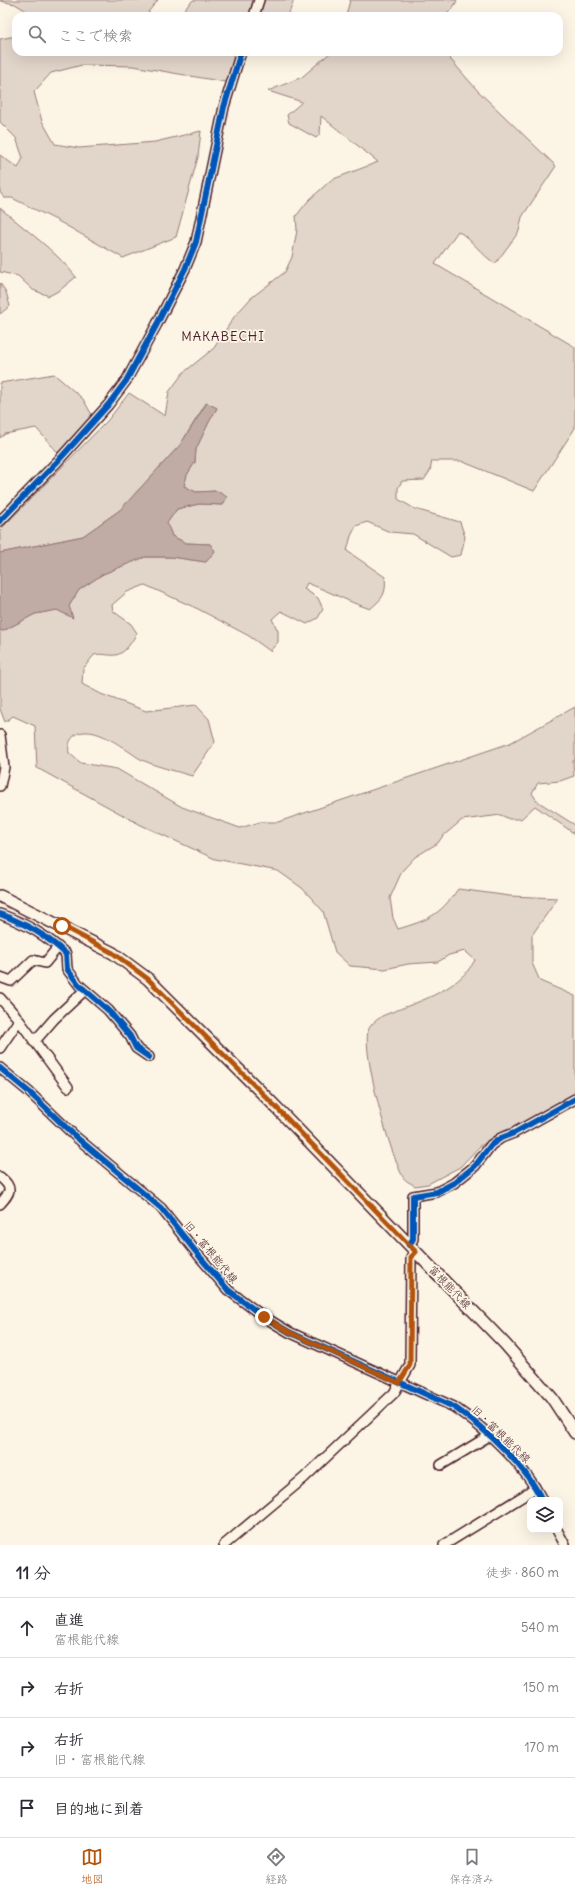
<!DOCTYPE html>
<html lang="ja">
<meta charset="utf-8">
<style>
body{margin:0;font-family:Delius,"Klee One",sans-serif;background:#f2f2f3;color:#2b2b33}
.controls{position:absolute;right:12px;bottom:12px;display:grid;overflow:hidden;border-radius:8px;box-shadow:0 4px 16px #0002}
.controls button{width:36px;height:36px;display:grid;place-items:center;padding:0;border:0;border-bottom:1px solid #e1e1e2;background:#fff;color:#2b2b33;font:20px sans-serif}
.stop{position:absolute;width:12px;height:12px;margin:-9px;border:3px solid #b45309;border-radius:50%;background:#fff}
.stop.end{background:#b45309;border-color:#fff;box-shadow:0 1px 4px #0008}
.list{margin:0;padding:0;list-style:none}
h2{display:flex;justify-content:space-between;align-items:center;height:52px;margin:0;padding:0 16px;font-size:17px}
h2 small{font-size:13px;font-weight:400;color:#7c7c81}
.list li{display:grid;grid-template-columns:26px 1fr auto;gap:12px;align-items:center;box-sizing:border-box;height:60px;padding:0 16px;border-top:1px solid #e1e1e2}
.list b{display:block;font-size:15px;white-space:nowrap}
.list p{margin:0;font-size:13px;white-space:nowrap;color:#7c7c81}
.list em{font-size:13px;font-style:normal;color:#7c7c81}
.icon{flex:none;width:22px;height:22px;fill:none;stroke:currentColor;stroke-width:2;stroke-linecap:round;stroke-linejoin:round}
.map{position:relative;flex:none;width:575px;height:1545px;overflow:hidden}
.search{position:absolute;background:#fff;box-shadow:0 4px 16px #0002;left:12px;right:12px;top:12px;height:44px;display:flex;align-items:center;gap:10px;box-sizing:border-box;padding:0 14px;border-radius:12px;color:#7c7c81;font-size:15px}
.sheet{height:292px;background:#fff}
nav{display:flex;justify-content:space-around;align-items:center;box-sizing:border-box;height:56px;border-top:1px solid #e1e1e2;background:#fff;font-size:11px;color:#7c7c81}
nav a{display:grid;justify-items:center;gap:2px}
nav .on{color:#b45309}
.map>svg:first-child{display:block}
.green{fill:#e2d5ca;stroke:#967a7a}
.water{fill:#c0aca5;stroke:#917474}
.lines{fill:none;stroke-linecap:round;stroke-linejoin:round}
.minor-casing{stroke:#4a1f2b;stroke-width:12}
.major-casing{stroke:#4a1f2b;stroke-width:14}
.minor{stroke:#fcf5e5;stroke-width:9}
.major{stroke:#fcf5e5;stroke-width:11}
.cycleway-casing{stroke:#fcf5e5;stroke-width:8}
.cycleway{stroke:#0057b8;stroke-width:6}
.route{stroke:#b45309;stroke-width:5}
.labels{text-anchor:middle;stroke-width:3.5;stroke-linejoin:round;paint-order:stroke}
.street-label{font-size:11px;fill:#4a1f2b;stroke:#fcf5e5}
.quarter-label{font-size:13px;letter-spacing:1px;fill:#4a1f2b;stroke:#fcf5e5}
</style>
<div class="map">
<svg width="575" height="1545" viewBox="0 0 575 1545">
<rect width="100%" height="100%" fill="#fcf5e5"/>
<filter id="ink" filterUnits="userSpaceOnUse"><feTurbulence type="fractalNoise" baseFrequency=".025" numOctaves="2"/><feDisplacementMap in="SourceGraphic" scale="8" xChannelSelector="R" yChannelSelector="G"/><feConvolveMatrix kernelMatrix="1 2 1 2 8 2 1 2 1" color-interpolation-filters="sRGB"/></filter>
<g filter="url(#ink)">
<path class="green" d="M0,0h158l-10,12 6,4h-119l-20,-12 -15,-3z
M193,0h101l-6,16h-110z
M350,0h106l1,1 -5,8 -7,7h-99z
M16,36v16h226l-17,30 -92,-16 -51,-1 -31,8 -17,19 8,29 13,23 24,4 76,-6 46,-11 -3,26 -22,80 -53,21 -65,-37 -46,-23h-8l-4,-6v-37l18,13 5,-10 -7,-20 -16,-16v-83z
M331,52h113l34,39 78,75 -34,51 -3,14 -4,6 -20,27c-14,-10 -23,-24 -37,-33l-23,33 140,83v81l-41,63 -73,-30h-29l-2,10 -6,9 -22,1 -4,7v11l17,10 45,13 5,15 -4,18 -10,2 -38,-23 -23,-2 -23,-10 -11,4 -5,10 -4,15 38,26c2,17 -3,22 -15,32 -22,-7 -41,-18 -63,-26l-3,6 14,9 5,11 -5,9 -11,6 -26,-13 -9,8 6,12v11l-8,9 -21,-15 -51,-27 -53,-24 -18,7 -15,13 1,6 18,13 6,9c-5,8 -11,20 -21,22 -7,1 -15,-2 -22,0l-11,14 -1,15 19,10 45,17 50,-6 13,14 6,23 -23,34c-16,-5 -35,-9 -50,-16 -16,-9 -49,-39 -68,-24 -5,5 -6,10 -5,17l12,10 36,6 65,38 58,21 20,-6h18l232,-79 65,-36v53l-2,1 1,15 -14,5 -22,2 -6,10 5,8 38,24v9l-40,-28 -14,13h-12l-8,-4 -39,5 -20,17 -4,6 -23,14 -13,14 -12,27 3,20 5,11c30,-9 41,-13 60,-40l52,7 48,2 -26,37v28l8,18 35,15v99l-95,51 -20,21 -32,17 -13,2c-4,-3 -10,-5 -12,-9 -13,-23 -41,-122 -35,-146 2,-7 9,-11 14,-15 31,-13 76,-24 93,-56l-10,-9 -16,4 -11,7 -30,2 -23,5 -35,-3 -15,-14 -12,-41 -21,-23 -24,-17 -63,-12 -74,-34 -104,-57 -2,-42 -22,-10 -8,6 -5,-13v-79l3,1 32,-17 22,-4 15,7 -3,-11 10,-16 24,-16 42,-17h26l35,5 9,-11 -5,-7 -24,-1 -14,-7 -5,-13 10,-14 22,-5 24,1 -6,-14 -21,1 -12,-6 3,-11 8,-13 1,-13 13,-27 8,-14 -11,-5 -26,42 -60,65 -37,26 -83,17v-23l108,-110 21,-27 36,23 4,-24 14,-19 31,-25 20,-31 17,-19 34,-26 7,-15 5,-27 -1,-14 12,-15 23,-21 47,-18 -57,-46 -1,18 -4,4 -27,-15 -2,-8 15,-13 -34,-11 34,-14z
M0,208c26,22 55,42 76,69l-16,13 -11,6 -16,-6 -15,-14 -18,-4z
M0,283l6,9 4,14 -10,8z
M54,374l29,25 9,16 -33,39 -23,-26 -31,6 -5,4v-55z"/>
<path class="water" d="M207,403l10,5 -8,14 -13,27 -1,13 -8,13 -3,11 12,6 21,-1 10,6 -4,8 -24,-1 -22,5 -10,14 5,13 14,7 24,1 5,7 -9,11 -35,-5h-26l-42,17 -24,16 -10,16 4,12 -16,-8 -22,4 -32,17 -3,-1v-77l83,-17 37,-26 60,-65z"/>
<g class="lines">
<defs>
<path id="minor" d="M254,16l5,-16
M0,521l57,-59 51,-57 18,-24 31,-57 28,-55 11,-27 28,-135 17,-55
M0,735l4,32 -4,19
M0,914c26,10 46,21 66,40l1,15 12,16 29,25 22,26 6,12 13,9
M0,977l11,4 22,-21 12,3 13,-16
M0,998l16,18 52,71
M34,1042l20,-23 31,-29
M0,1048l19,-28
M0,1068l29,24 47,45 85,71 39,49 28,33 36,27 25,15 165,75c32,22 71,58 88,93
M0,1177c14,11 10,16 0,27
M409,1245l4,-6v-43l24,-4 17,-9 21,-17 16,-21 10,-7 13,-5 61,-34
M441,1465l48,-29
M557,1530l8,15
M224,1545l80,-67 90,-85 16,-28 1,-108 5,-5
M444,1545l81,-50 10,-8"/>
<path id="major" d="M0,896l113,57 35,26 126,126 231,239 47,54 23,35"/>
</defs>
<use href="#minor" class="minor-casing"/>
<use href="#major" class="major-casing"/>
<use href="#minor" class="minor"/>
<use href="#major" class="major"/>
<defs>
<path id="cycleway" d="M0,521l57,-59 51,-57 18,-24 31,-57 28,-55 11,-27 28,-135 17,-55
M0,914c26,10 46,21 66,40l1,15 12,16 29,25 22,26 6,12 13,9
M0,1068l29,24 47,45 85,71 39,49 28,33 36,27 25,15 165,75c32,22 71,58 88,93
M409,1245l4,-6v-43l24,-4 17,-9 21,-17 16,-21 10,-7 13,-5 61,-34"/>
</defs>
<use href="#cycleway" class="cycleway-casing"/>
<use href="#cycleway" class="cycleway"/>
</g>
</g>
<g class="lines" filter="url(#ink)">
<path class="route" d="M62,926l51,27 35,26 126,126 142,147 -5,5 -1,108 -11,18 -110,-51 -25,-15"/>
</g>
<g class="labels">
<g class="street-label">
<text transform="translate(211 1252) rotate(50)" y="4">旧・富根能代線</text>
<text transform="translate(450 1287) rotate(46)" y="4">富根能代線</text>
<text transform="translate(501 1434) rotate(44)" y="4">旧・富根能代線</text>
</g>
<g class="quarter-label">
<text x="223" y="341">MAKABECHI</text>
</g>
</g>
</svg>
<div class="controls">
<button><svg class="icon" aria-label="layers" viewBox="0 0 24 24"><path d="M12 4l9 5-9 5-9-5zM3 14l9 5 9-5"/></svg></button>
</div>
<div class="stop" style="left:62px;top:926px"></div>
<div class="stop end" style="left:264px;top:1317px"></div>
<div class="search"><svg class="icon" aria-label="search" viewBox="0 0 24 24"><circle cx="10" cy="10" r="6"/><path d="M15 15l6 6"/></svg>ここで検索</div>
</div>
<section class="sheet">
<h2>11 分<small>徒歩 · 860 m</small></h2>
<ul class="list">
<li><svg class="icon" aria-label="ahead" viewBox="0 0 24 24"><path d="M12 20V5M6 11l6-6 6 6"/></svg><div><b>直進</b><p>富根能代線</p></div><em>540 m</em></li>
<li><svg class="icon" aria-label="right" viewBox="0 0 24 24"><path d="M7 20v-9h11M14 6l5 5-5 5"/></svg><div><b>右折</b></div><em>150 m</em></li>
<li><svg class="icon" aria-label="right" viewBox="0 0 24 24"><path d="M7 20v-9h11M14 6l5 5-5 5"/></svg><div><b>右折</b><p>旧・富根能代線</p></div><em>170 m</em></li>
<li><svg class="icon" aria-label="arrive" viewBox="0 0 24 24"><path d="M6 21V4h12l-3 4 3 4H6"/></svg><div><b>目的地に到着</b></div></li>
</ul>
</section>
<nav>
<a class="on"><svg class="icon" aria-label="map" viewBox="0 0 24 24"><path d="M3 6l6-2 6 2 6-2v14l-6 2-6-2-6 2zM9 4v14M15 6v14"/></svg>地図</a>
<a><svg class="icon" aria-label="directions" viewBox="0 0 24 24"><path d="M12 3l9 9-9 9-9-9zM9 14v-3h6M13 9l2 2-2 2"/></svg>経路</a>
<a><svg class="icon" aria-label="saved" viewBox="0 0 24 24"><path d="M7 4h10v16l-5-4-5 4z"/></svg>保存済み</a>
</nav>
